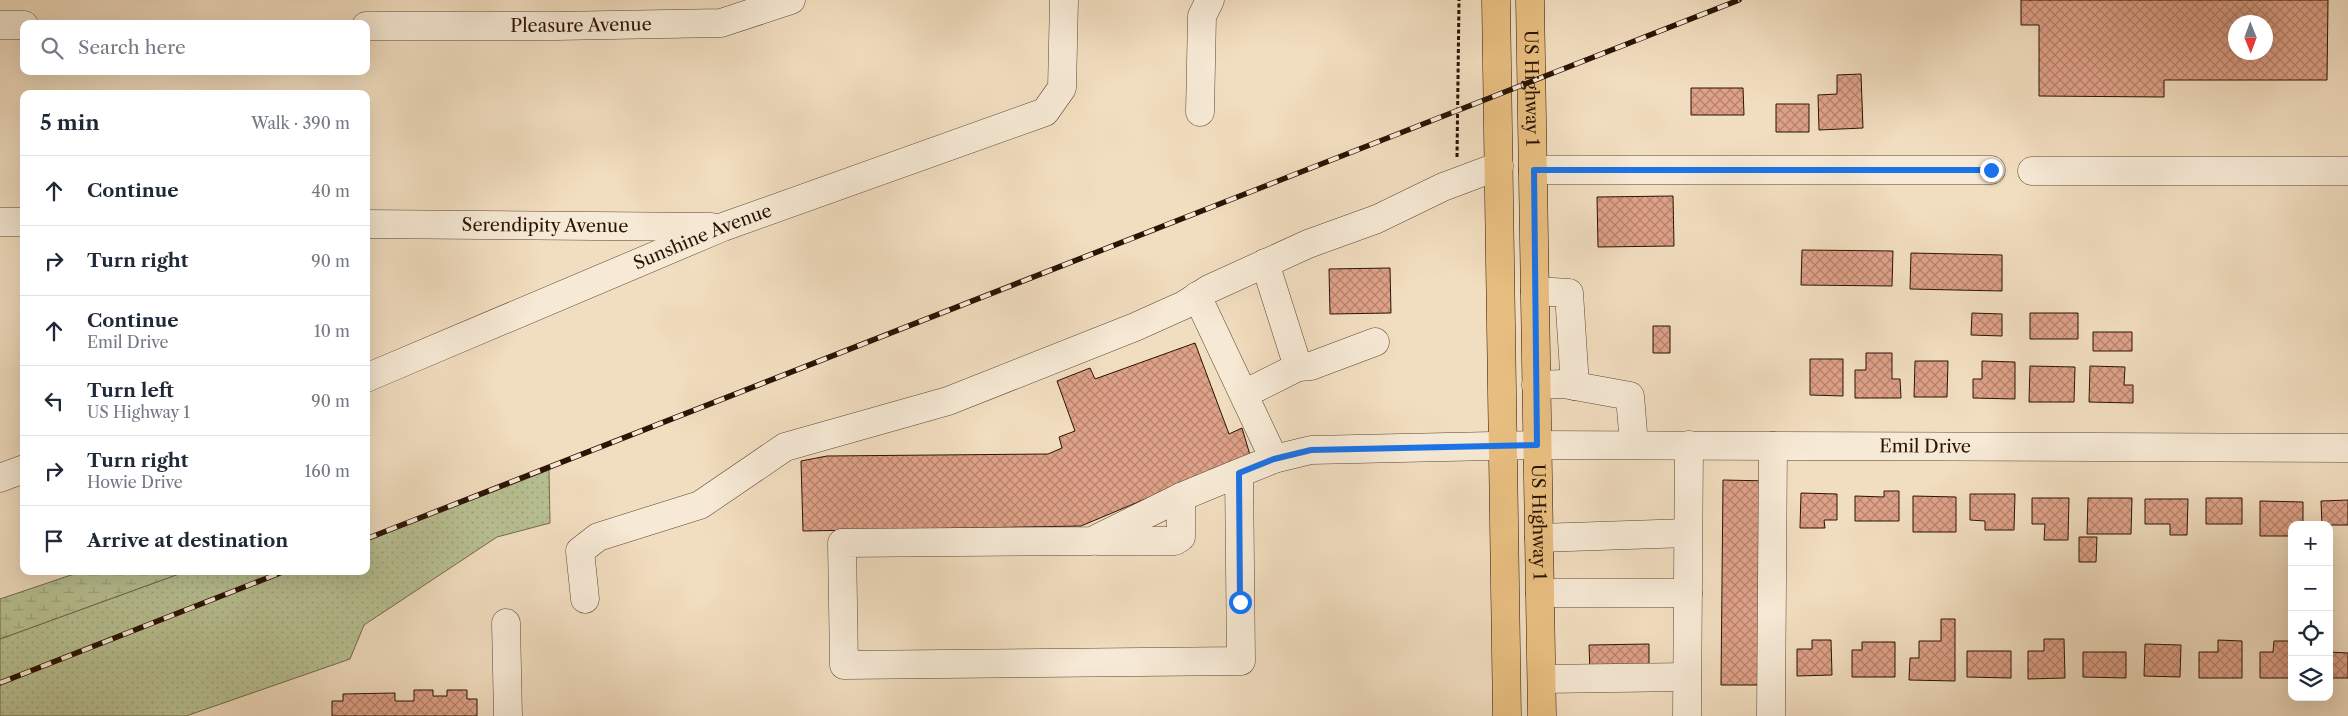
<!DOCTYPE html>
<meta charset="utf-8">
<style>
body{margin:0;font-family:"Libre Caslon Text",serif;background:#f6f6f7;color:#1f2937}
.controls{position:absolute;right:15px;bottom:15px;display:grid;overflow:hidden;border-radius:10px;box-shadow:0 5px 20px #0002}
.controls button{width:45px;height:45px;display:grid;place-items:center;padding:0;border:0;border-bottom:1px solid #e0e1e3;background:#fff;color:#1f2937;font:25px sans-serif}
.compass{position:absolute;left:2228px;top:15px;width:45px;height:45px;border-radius:50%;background:#fff;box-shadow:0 5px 20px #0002;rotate:179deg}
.stop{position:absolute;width:15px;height:15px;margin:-11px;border:4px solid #1a73e8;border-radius:50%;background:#fff}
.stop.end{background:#1a73e8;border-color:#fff;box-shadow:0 1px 5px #0008}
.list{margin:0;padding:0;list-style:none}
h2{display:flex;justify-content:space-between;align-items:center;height:65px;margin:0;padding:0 20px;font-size:21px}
h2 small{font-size:16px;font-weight:400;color:#747a83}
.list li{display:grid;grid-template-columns:32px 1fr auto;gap:15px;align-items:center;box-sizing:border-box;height:70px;padding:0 20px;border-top:1px solid #e0e1e3}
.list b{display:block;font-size:19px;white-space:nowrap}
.list p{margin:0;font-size:16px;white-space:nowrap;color:#747a83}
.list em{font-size:16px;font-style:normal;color:#747a83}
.icon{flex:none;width:28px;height:28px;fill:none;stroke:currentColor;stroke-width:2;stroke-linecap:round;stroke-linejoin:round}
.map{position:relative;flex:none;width:2348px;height:716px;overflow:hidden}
.search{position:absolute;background:#fff;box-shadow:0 5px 20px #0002;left:20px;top:20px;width:350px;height:55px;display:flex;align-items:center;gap:12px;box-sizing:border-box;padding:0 18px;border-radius:10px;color:#747a83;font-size:19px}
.panel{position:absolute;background:#fff;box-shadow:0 5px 20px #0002;left:20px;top:90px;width:350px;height:485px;border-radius:10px}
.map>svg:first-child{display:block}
.grass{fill:url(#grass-dots);stroke:#716a4c}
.wetland{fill:url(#wetland-marsh);stroke:#716a4c}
.building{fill:url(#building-cross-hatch);stroke:#2a1404;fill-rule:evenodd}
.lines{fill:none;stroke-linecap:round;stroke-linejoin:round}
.minor-casing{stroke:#5c4633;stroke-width:29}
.major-casing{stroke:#2a1404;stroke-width:29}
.path{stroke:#2a1404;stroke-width:3;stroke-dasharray:4 2.5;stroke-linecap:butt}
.minor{stroke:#f6e9d5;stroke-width:28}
.major{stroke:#e8be80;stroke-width:28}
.rail-casing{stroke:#2a1404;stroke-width:5.5}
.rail{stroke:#f6e9d5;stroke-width:4;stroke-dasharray:11;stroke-linecap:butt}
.route{stroke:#1a73e8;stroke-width:6}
.labels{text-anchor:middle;stroke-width:4;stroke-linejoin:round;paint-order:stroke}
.street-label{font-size:18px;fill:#2a1404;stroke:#f6e9d5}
</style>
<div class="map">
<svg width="2348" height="716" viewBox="0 0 2348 716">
<defs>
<pattern id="grass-dots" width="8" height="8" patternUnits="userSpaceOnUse" patternTransform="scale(1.25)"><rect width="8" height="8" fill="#b8c193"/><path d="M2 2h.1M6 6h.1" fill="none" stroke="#9ea57d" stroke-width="1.8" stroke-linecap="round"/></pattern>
<pattern id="wetland-marsh" width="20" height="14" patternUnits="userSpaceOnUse" patternTransform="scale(1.25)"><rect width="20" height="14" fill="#b8c193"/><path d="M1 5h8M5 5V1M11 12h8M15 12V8" fill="none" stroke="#9ea57d"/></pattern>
<pattern id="building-cross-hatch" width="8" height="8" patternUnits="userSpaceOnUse" patternTransform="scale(1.25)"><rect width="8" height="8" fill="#dfa188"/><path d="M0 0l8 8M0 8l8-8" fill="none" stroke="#b5826d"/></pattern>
</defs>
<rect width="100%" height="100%" fill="#f1ddbf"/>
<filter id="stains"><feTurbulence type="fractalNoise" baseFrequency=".004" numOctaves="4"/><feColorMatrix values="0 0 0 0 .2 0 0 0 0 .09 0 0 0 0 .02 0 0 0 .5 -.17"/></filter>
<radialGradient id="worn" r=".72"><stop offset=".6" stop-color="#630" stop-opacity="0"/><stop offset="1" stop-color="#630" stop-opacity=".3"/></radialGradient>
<path class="grass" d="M549,470l1,53 -53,14 -133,88 -14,34 -164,57h-186v-77l187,-68h87l6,3 7,-3h79v-30z"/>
<path class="wetland" d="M83,571h104l-187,68v-40z"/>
<path class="building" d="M2021,0h307l-1,80h-163v17l-125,-1v-71h-18zM2236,22h30v30h-30z
M1861,74l2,54 -44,2 -1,-35 19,-1v-19z
M1691,88h52l1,27h-53z
M1776,104h33v28h-33z
M1673,196l1,50 -76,1 -1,-50z
M1802,250l91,1 -1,35 -91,-1z
M1911,253l91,2v36l-92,-2z
M1390,268l1,45 -61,1 -1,-45z
M1972,313l30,1v22l-31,-1z
M2030,313h48v26h-48z
M1653,326h17v27h-17z
M2093,332h39v19h-39z
M1195,343l34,91 13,-6 8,27 -169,71 -278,5 -2,-70 26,-5 221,-2 14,-6 -3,-11 16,-6 -18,-50 33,-13 5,11z
M1866,353h26v26h8l1,19h-46v-28h11z
M1810,359h33v37l-33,-1z
M1915,361h33l-1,36h-33z
M1982,361l33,1v37l-42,-1v-19h9z
M2030,366l45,1 -1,35h-45z
M2090,366l35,1 -1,18h9v18l-44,-1z
M1723,480l47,1 -2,204h-47z
M1884,491h15v30h-44v-25l29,1z
M1801,493l36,1v26h-13l1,8h-25z
M1970,494h45l-1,36h-29v-9l-15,-1z
M1913,496l43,1v35h-43z
M2032,498h37l-1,42h-24l1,-16h-13z
M2088,498h44l-1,36h-44z
M2206,498h36v26h-36z
M2145,499h43l-1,36h-17v-11h-25z
M2348,500v25h-26l-1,-24z
M2260,501l43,1v23h-11v11h-32z
M2079,537h18l-1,25h-17z
M1941,619h14v62l-46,-1 1,-22h9v-17h22z
M2044,639h20l1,39 -37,1v-28h16z
M1812,640h19l1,35 -35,1v-27h15z
M2218,640l24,1v37h-43v-26h19z
M2274,641h18v37h-32v-26h13z
M1862,642h33v35h-43v-27h10z
M1649,644v27l-59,1 -1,-27z
M2145,644l36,1 -1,32 -36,-1z
M1967,651h44v27l-44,-1z
M2083,652h43v26l-43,-1z
M2329,652l19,1v25h-19z
M414,690h19v6h14v-6h20v9h10v17h-145v-15h11v-7l52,-1v8h19z"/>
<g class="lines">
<defs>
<g id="minor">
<path d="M0,25h24"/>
<path id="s1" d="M366,26h190l165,-3 70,-23"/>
<path d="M1200,112l2,-96 8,-16"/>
<path d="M1533,170h458"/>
<path d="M2032,171h316"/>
<path d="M0,222h24"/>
<path id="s2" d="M366,224l345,3"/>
<path d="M1265,263l33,104 13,-1 64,-24"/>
<path d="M1535,291l34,2 6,93"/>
<path d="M1197,296l77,163"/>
<path id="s3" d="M366,378l357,-151 322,-115 17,-24 2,-88"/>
<path d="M1536,385l28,-1 66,12 4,49"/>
<path d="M1244,394l54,-27"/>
<path id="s4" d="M1239,473l2,188 -397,4 -2,-122 250,-2 89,-44 58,-24 35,-14 37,-9 226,-5 811,3"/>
<path d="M0,478l24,-9"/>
<path d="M1539,538l149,-5"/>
<path d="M1098,541h77l6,-4v-40"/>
<path d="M1540,593h148"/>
<path d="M585,599l-5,-48 18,-14 102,-32 85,-58 163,-46 187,-74 49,-22 25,-16 99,-45 69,-25 66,-32 56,-21"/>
<path d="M506,623l2,93"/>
<path d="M1542,679l145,-2"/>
<path d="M1687,716l2,-271"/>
<path d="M1771,716l2,-270"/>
</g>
<g id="major">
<path d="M1496,0l11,716"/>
<path id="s5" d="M1530,0l12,716"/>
</g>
</defs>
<use href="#minor" class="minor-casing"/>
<use href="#major" class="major-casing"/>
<path class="path" d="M1457,157l2,-157"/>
<use href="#minor" class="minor"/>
<use href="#major" class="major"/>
<defs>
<path id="rail" d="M366,539l1373,-539
M0,683l285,-112"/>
</defs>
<use href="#rail" class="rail-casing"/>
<use href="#rail" class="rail"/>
</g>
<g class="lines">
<path class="route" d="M1240,602l-1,-129 35,-14 37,-9 226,-5 -3,-275h457"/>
</g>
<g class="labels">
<g class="street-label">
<text dy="6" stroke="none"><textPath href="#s1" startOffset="215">Pleasure Avenue</textPath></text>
<text dy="6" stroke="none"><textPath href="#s5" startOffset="88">US Highway 1</textPath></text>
<text dy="6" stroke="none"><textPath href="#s2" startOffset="179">Serendipity Avenue</textPath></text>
<text dy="6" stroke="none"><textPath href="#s3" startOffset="365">Sunshine Avenue</textPath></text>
<text dy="6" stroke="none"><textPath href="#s4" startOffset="1809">Emil Drive</textPath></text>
<text dy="6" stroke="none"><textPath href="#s5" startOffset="522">US Highway 1</textPath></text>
</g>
</g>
<rect width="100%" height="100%" filter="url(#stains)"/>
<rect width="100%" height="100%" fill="url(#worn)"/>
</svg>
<div class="controls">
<button>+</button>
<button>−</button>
<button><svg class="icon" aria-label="locate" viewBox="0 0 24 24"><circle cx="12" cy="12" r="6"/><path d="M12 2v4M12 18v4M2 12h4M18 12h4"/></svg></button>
<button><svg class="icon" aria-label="layers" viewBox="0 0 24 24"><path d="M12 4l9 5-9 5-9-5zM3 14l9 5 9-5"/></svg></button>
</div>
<svg class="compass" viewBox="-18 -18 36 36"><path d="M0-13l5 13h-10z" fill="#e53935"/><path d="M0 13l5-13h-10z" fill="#747a83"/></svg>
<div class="stop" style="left:1240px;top:602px"></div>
<div class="stop end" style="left:1991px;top:170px"></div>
<div class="search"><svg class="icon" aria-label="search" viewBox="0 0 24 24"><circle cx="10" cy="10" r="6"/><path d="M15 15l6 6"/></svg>Search here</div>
<section class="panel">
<h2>5 min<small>Walk · 390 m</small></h2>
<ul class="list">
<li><svg class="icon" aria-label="ahead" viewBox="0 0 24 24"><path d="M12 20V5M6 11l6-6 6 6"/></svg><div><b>Continue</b></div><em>40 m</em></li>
<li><svg class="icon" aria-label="right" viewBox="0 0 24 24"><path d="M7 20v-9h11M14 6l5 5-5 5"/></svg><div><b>Turn right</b></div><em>90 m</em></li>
<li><svg class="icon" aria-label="ahead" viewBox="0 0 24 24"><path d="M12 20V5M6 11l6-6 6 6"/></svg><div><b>Continue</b><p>Emil Drive</p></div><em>10 m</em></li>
<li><svg class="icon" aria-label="left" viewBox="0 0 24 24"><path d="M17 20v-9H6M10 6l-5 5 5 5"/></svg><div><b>Turn left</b><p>US Highway 1</p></div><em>90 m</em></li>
<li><svg class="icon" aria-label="right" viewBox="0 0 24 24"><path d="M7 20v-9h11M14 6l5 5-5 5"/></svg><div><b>Turn right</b><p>Howie Drive</p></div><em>160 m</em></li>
<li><svg class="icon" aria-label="arrive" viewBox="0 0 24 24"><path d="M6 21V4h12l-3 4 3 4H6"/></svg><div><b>Arrive at destination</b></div></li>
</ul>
</section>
</div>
